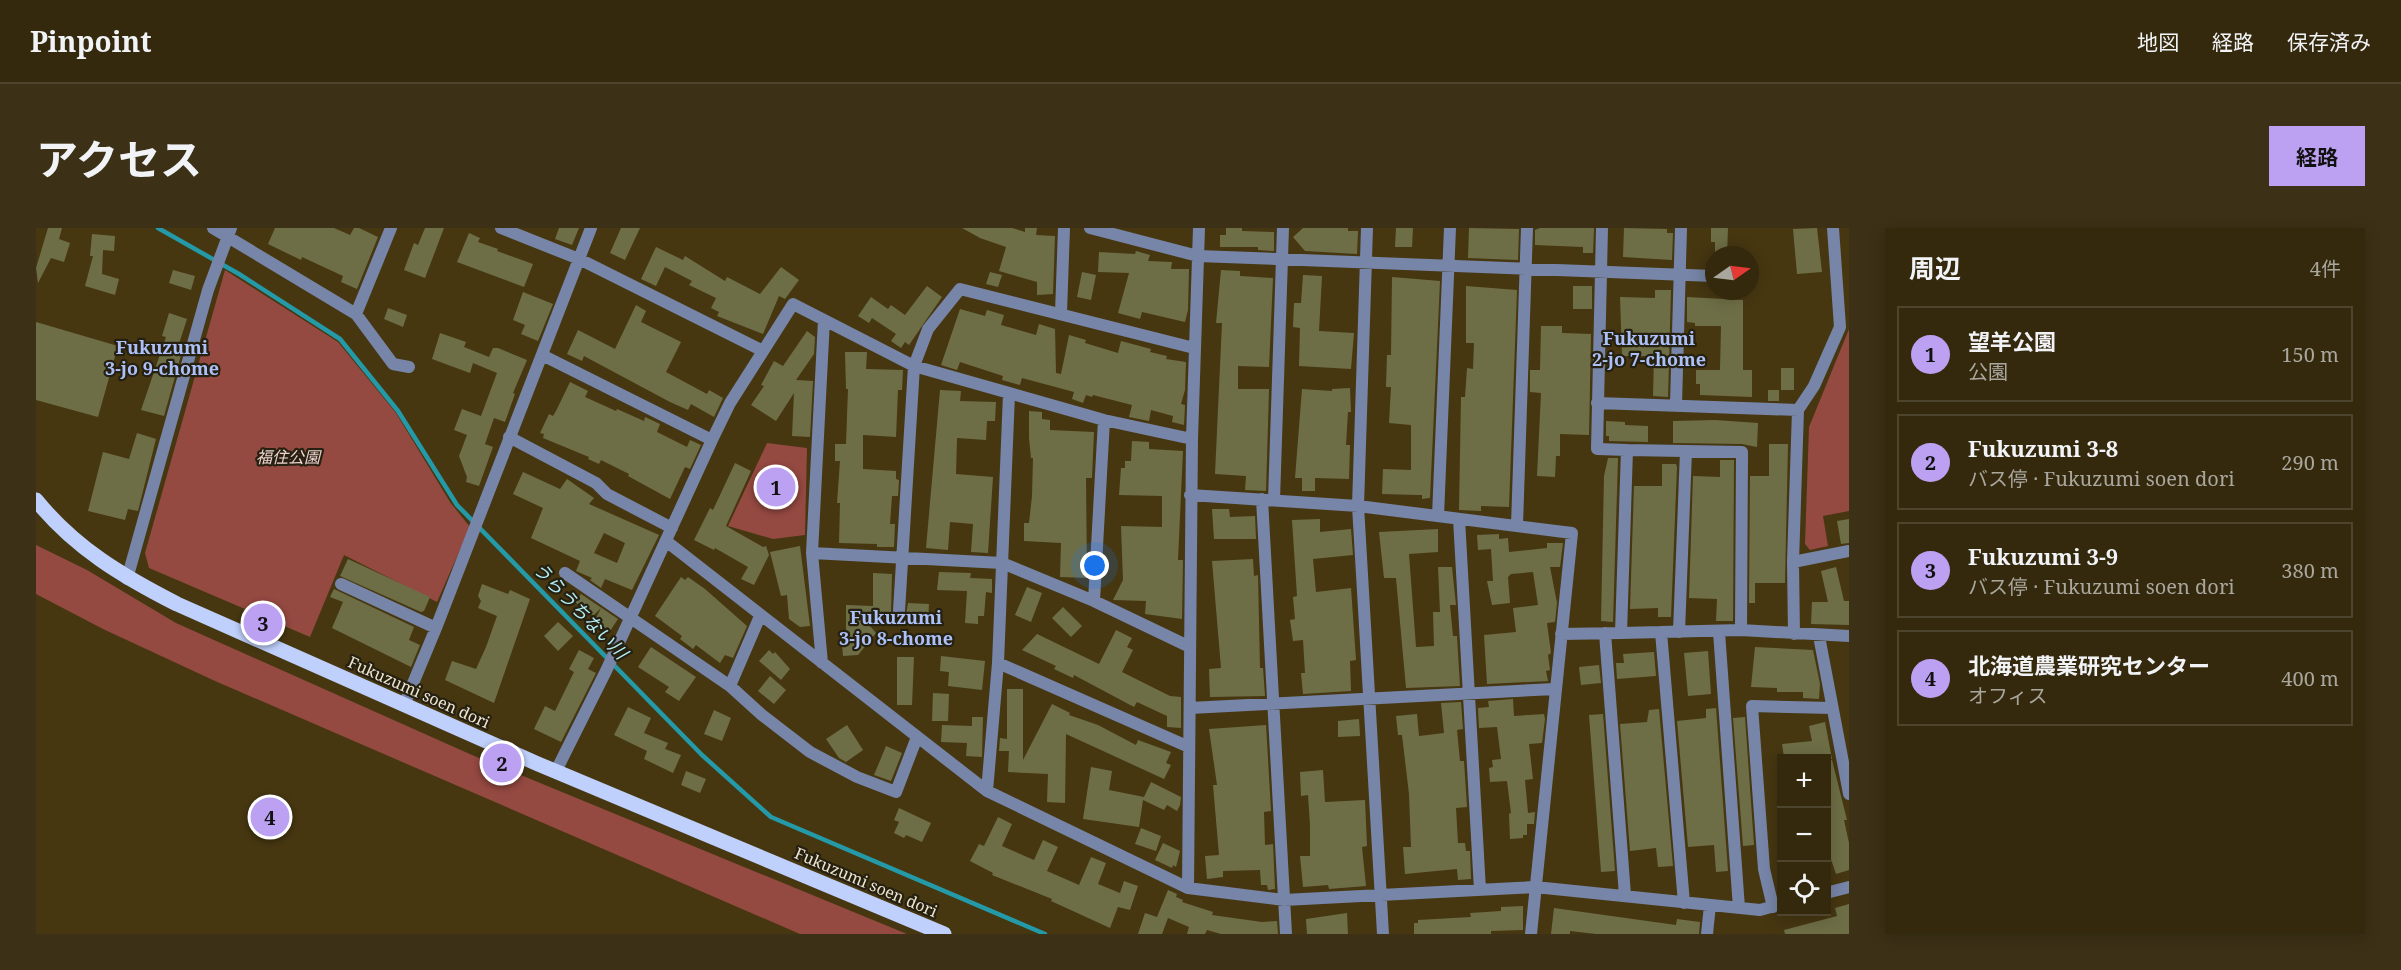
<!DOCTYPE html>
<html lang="ja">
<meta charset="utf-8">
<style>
body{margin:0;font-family:"Noto Serif","Noto Sans JP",serif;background:#3c3116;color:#f1f3f6}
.controls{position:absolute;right:18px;bottom:18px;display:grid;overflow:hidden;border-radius:0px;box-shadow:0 3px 15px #0003}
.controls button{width:54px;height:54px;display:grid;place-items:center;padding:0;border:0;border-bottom:2px solid #4e452e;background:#34290d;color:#f1f3f6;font:30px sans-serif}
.compass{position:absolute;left:1669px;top:18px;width:54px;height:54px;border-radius:50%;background:#34290d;box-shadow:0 3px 15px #0003;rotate:76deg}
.you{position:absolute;left:1059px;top:338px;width:21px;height:21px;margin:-15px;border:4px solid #fff;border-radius:50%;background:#1a73e8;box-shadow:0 0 0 9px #1a73e833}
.badge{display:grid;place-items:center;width:39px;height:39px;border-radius:50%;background:#bca0f2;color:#111;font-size:20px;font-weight:700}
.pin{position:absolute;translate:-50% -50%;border:3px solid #fff;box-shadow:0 2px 6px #0006}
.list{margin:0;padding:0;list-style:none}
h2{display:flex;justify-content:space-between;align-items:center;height:78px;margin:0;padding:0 24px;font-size:26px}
h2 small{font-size:20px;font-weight:400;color:#a9a69d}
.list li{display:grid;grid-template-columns:39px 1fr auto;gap:18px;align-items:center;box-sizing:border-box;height:96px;margin:0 12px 12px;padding:0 12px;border:2px solid #4e452e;border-radius:0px}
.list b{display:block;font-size:22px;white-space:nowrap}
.list p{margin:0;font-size:20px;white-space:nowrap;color:#a9a69d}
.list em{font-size:20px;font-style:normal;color:#a9a69d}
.icon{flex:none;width:33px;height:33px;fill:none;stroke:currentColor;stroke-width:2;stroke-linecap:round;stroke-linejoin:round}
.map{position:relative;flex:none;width:1813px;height:706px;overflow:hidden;border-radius:0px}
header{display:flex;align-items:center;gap:36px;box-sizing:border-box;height:84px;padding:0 30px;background:#34290d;border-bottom:2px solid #4e452e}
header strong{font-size:28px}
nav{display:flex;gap:33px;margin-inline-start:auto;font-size:21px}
.intro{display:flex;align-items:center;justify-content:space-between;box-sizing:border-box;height:144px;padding:0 36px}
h1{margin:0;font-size:42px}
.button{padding:15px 27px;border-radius:0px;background:#bca0f2;color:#111;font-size:21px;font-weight:700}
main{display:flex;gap:36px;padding:0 36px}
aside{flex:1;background:#34290d;border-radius:0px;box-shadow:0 3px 15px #0003}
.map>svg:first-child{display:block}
.green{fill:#944941}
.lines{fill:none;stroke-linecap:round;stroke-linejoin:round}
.stream{stroke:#2499a7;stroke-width:4.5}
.building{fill:#6e6e46;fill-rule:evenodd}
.minor{stroke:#7785a8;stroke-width:12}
.primary{stroke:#bfd0fc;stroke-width:15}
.labels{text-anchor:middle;stroke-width:4.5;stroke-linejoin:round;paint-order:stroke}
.park-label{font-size:16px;font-style:italic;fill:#eed3cf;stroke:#262010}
.street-label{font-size:16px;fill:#ede5d0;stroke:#262010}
.neighbourhood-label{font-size:18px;font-weight:bold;fill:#acc1f7;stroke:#262010}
.water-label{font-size:18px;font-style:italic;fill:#b2eef7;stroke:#262010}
</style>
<header>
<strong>Pinpoint</strong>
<nav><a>地図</a><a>経路</a><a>保存済み</a></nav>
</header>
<div class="intro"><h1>アクセス</h1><a class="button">経路</a></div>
<main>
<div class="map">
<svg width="1813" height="706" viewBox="0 0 1813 706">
<rect width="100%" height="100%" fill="#463711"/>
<path class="green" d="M189,42l113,72 58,71 54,89 20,25 -33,75 -93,-47 -34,82 -161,-69 -4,-15z
M1813,101v182l-26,5 5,30 -18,4 -5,-6 4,-117z
M731,215l40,5 -2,87 -32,4 -45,-13z
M0,317l51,25 89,53 296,132 435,179h-107l-585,-253 -112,-52 -67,-35z"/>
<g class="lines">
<path class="stream" d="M122,0l81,46 101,65 58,72 59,94 245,250 69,62 274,117"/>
</g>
<path class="building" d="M12,0h14l-3,11 11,4 -6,19 -13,-4 -13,25 -2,-15z
M239,0h59l16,7 4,-7h5l19,9 -21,52 -16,-7 2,-6 -41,-19 -1,3 -33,-16z
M389,0h19l-19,50 -21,-8 10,-27 4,2z
M523,0h20l-7,17 -17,-6z
M585,0h19l-15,32 -15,-7z
M926,0h50l13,4v-4h12l-1,7 19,1 -2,58 -16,1v-13l-38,-11 7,-24 -26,-9z
M1190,0h16v3l32,1v19l-16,-1v-3h-38v-12h6z
M1267,0h45v3h10l-1,23 -52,-3 -12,-14z
M1360,0h17l-1,19h-17z
M1433,0l50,1 -1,31 -50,-2z
M1504,0h54l-1,25h-10v-6l-48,-2v-15z
M1588,0l43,1v4h6l-1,27 -49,-3z
M1675,0h17l-1,27h-12v-13h-4z
M1781,0l5,44 -25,2 -4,-45z
M433,5l11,5 -2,4 20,7 -1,2 36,13 -9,23 -67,-25z
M56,6l23,2 -1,15 -11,-1 -1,24 17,5 -4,16 -30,-9 8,-30h-3z
M620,19l27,13 2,-4 40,25 2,-4 33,17 21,-27 18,13 -14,19 -6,-3 -16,38 -46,-18 2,-4 -8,-4 5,-10 -27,-13 3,-4 -27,-14 -9,19 -15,-7z
M1100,23l14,4 -2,6 24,1 -1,7h18l-1,41 -3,12 -43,-10 -2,7 -22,-6 11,-40 -31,-1 1,-20 36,2z
M137,42l22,6 -4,14 -22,-7z
M1185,42l19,1v5l33,2 -4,89 -31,-1v23h31l-3,102 -21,-1 1,-14 -31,-2 7,-151h-6z
M954,44l12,3 -4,12 -12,-3z
M1046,44l14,3 -5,25 -14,-3z
M1267,47l19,1 -3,55 35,2 -3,36 -52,-3 1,-38 -7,-1 1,-24h7z
M1356,49l48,4 -10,217 -8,1v-4h-5l-35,-1 1,-25 28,1v-45l-22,-2 2,-36h-5l1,-32h4z
M891,58l15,11 -33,48 -4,-3 -4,6 -10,-7 5,-7 -24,-16 -3,5 -11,-7 13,-19 17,12 3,-4 14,10z
M1430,58l51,4 -8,217 -28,-1v5l-22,-1 2,-113h4l2,-29 6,1 1,-26h-8z
M1537,58h19v23h-19z
M1619,62h16l-3,107 -15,-1 1,-40h-32l-2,-59 35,1z
M487,64l30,12 -15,37 -17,-7 4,-9 -12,-5z
M1651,69l56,3v70h9v27l-52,-2v-11h-4v-14h24l1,-44h-26v-3l-8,-1z
M600,77l10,6 -5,11 40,20 -15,30 41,22 2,-4 14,8 -9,19 -23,-13 -3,6 -18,-8 -86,-46 -2,5 -15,-7 11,-24 37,19z
M352,80l19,7 -4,12 -19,-8z
M924,81l25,7 2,-6 17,5 -3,10 35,10 3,-11 16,5 1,44 5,1 8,-39 17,5 -1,3 33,10 3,-12 30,8 -1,3 17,4 -1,3 20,3 -1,28 -4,14 4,1 -1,20 -12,-3 1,-6 -22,-6 -2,11 -20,-4 3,-12 -39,-10 -1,2 -6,-2 -3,8 -11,-4 2,-7 -52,-14 -2,7 -18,-5 1,-4 -43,-14 -3,8 -16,-5z
M133,85l18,6 -9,28 5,1 -19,68 -23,-6 25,-73 -4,-1z
M0,94l82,24 -20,71 -62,-17z
M1505,98h21v7l29,1 -2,101 -29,-1v22h-4l-1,21 -18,-1 4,-83 -11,-1v-22h10z
M771,103l8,6 -1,17 -18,26 17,1 -3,56 -18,-1 2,-43 -18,28 -25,-16 13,-19 -3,-1 13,-24 9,5z
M404,105l26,9 -2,5 25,10 4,-9h5l29,12 -14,33 2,1 -10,28 -11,-4 -9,26 8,3 -14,39 -13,-4 1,-5 -8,-21 8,-21 -13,-5 8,-21 19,7 16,-43 -24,-10 -3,10 -38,-14z
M809,124h22l-1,17 37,1 -1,20h-4l-2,47 -33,-2v34l33,2v8l3,1 -1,16h-6l-2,28h5l-1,23h-17v-3l-38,-1 1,-40h-3l3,-42h-5v-17h11l2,-55h-2z
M1745,140h13v22h-13z
M534,154l18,9 -3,6 31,14 1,-2 27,12 1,-4 15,7 -3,8 30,15 3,-7 11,5 -11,24 -5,-2 -15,32 -42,-23 1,-2 -28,-14 -2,4 -11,-5 1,-2 -46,-19 1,-4 -4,-1 9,-19 4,2 3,-5z
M1314,160l1,24h-3l-2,33h4l-1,34 -34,-1v13h-13v-13h-7l7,-89 30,2v-2z
M904,162l21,1 -1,10 36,1 -1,19h-8l-1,19 -29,-2 -1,36 37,3 -5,76 -17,-1 2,-28 -23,-2 -2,28 -22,-2z
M1732,162h11v11h-11z
M993,183l13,1v7l8,1v10l44,2 -2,46h-6l1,100 -27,-1 1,-34 -37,-2v-18h5l3,-27 1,-38h-2l-2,-20z
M1679,192l43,3 -1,24 -15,-3 -69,-1v-22z
M1570,193l19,1v3l23,1v16l-39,-1v-5h-3z
M101,205l19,6 -18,72 -10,-2 -3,11 -37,-9 15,-59 26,7z
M1096,213l17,1v7l34,2 -5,109h5l-1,59 -37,-5 1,-13 -33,-1 10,-20 -2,-54 41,1v-31l-43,-1 2,-27h4v-7h6z
M1733,216h19l-3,139h-30v20h-6l1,-127h19z
M1572,230h10l-5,164 -12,-1 3,-145z
M1684,232h14l-1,161h-17l1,-22 -28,-1 4,-122 27,1z
M699,235l16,8 -25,55 37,21 3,-1 3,9 -15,30 -13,-6 7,-12 -33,-19 -1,2 -20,-10 16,-32 3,2z
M1626,236h14l1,3 -6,150h-13v-9l-28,1 4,-123h28z
M487,244l37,17 7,-10 27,19 -5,6 70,31 -27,55 -27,-11 -4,9 -11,-8 2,-2 -16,-7 4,-10 -49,-23 12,-30 -30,-14zM568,305l21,10 -8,20 -23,-10z
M1176,281h17l1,8 25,-1 1,23h-42z
M1284,291v13l31,-3 2,26 -40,4 3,33 35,-4 5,72 -6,1 1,30 -48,3 -2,-21h4l-2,-33 -10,1 -3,-21 5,-1 -2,-22 4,-1 -5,-76z
M1813,291v24l-8,1 -4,-23z
M1402,301v23l-29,2 7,93 18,-1 -1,-34h7l-2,-45h14l4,38h-6l3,31h4l3,50 -54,2 -10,-110h-12l-5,-46z
M1463,306v5l9,-1 1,14 38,-4v-5h16l-3,24h-10l7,36 -2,19 -8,1 4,30 -3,2 2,15 -4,1 2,10 -61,3 -3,-49 32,-3 -3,-24 25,-3 -5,-33 -22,2 -3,3 2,26 -18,2 -5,-24h6l-2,-32 -13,1 -1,-15z
M764,318l10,80 -10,1 -11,-8 -2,-24 -6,1 -11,-44z
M312,331l82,38 -6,14 -3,1 -81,-36z
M1217,331l1,17 4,-1 2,93h3l2,28 -55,1 -1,-28 12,-1 -9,-107z
M1800,339l8,34h5v24l-38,-1 1,-22h16l-7,-31z
M903,344l32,1 -1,5 22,1v14l-6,-1 -2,24h-6v8l-13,-1 2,-32 -30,-1z
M837,345l19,1 -1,37 5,7h-33l13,15 -18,22 -15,1 -2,-25h5v-26l27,1z
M645,349l4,3 3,-3 17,12 42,37 -14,32 -8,-3 -5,8 -24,-18 -3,4 -13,-10 2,-3 -27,-20z
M446,356l26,10 2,-4 20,9 -36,104 -49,-23 7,-19 24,8 10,-22 11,-31 -19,-8 3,-7 -3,-5z
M991,359l15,6 -11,29 -16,-7z
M298,361l80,38 -5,13 11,5 -9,22 -79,-39 11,-26 -13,-5z
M545,366l37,25 -8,12 -13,-9 -1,-4 5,-10 -8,8 -18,-14z
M872,375l21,1 -1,18 -26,-4 4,-3z
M1027,379l19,19 -11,11 -19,-19z
M522,394l15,14 -15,15 -14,-15z
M1080,402l16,8 -5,9 6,3 -11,22 48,24 11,1v31l-14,-1v-11l-30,-14 -3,5 -60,-32 -1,3 -19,-9 2,-3 -34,-16 15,-16 62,30z
M615,419l45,30 -17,24 -14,-9 4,-5 -31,-20z
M1719,419l58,3 7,34 -1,15 -16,-1v-6h-26v-4l-26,-1z
M543,422l15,8 -6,11 8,4 -35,69 -27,-13 11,-23 10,5 19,-39 -5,-3z
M733,422l4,4 2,-2 15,17 -9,11 -22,-19z
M1672,423l3,43 -23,2 -4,-43z
M1618,424l2,24 -39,3 -1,-16h8l-1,-9z
M905,428l44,5 -3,29 -34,-4 1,-14 -9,-1z
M861,429h17l-2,48h-15z
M1563,437l2,18 -20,2 -2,-18z
M734,448l16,14 -12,14 -16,-13z
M971,461h16v71l29,-56 18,9 -1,2 29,10 38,20 2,-5 33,12 -5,11 5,2 -7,14 -98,-45 -1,69 -18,-1 1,-28 -40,-2 1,-21h-10l1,-13 7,1z
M897,465l16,1 -1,27h-16z
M1477,471l1,17 30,-2 1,5 -3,24 -13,1 4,35 -8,1 3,33 7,-1 -1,12h-7v11h-4v3l-13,1 -1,-25 2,-1 -4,-32 -17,1 -1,-14 4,-1 -1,-7 9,-1 -4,-32 -18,1 -1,-20 11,-1 -1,-6z
M1425,474l2,27 -6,1 3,31h4l3,46 -11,1 2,35h7l1,8h4l1,28 -13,1 -1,-11 -52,5 -2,-27h8l-2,-53 -7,-59h-4l-2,-19 21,-2 2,22 25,-3 -3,-30z
M592,479l23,11 -7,15 24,10 -3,6 16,6 -8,18 -29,-14 3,-8 -33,-16z
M1680,480l12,163 -12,1 -2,-27 -26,2 -11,-126 29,-3v-9z
M1623,481l14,157 -15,1 -2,-19 -26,3 -10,-127 27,-2 2,-12z
M678,482l17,8 -9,23 -18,-7z
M1567,486l12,157 -14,1 -12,-157z
M936,489h11l-1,40 -16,-1 1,-13 -26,-1 1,-17 30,1z
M1709,489l9,128 -11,1 -10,-128z
M1323,491l1,17 -22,1v-16z
M1789,494l7,37 -48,-2 -2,-13 30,-3 -3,-15z
M811,497l16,25 -17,12 -7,-4 -13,-19z
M1230,497l5,86 -7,1 1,33 8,-1 2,45 -7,1 -1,-5h-6l-1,-15 -37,1v6l-16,2 -2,-23 14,-1 -6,-70h4l-8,-56z
M850,518l16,7 -11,28 -17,-6z
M1796,532l15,60h-3l5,23v27l-13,4 -9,-26v-87z
M1055,539l21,4 -3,19 35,7 7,-15 30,15 -1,8 -3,6 -10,-6 -3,5 -21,-10 -4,27 -56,-8z
M1287,542l2,32 40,-2 2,46 -5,1 4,39 -37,3 -1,-4 -25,2 -3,-31h10v-31l-2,-30 -7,1 -1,-24z
M650,543l20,8 -6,14 -19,-8z
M863,580l32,15 -9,19 -16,-7 -2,3 -10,-5 5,-11 -5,-2z
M962,589l14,7 -10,22 32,14 9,-20 15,7 -11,24 32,14 12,-28 15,6 -8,21 22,9 4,-12 14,5 -8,24 -12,-3 -8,21 -59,-27 1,-2 -60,-24 1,-2 -23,-12 9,-17 5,2z
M1105,600l20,8 -5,15 -21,-7z
M1127,615l17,8 -4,16 -3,-2 -1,3 -17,-8z
M1132,662l9,4 -1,3 7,3 -1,2 31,10 -1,3 50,7 15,-1 1,13h-57l-14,-4 -2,4h-18l2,-7 -21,-9 -6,16h-24l7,-21 12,4z
M1813,676v30h-64l-1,-4 53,-14 -2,-8z
M1487,678v24l-32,1v3h-77v-11h4v-3l53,-3 -1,-4 31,-2v-4z
M1518,680l122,17 1,-6 23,3 -1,12h-103l-26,-3v3h-19z
M1311,685l1,21h-41l-1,-15z"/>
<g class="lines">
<path class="minor" d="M177,0l143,86 37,50 16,3
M465,0l78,31 184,92
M1054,0l108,28 516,20
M1331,0l-9,278 25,428
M1797,0l7,99 -26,59 -16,24 -5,152 56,-11
M1025,85l3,-85
M320,86l35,-86
M506,127l170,85
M1561,175l201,7
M1640,176l5,-176
M473,209l87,46 11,11 65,34
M1156,211l7,-211
M1591,222l115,2 -1,178
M1154,267l168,11 214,27 -41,401
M1226,271l24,435
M1238,272l9,-272
M1402,288l12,-288
M1423,291l21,371
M1481,297l10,-297
M776,325l190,10 92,38 96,46
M1757,334l1,72
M529,345l165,113 32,29 48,37 47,25 39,15 21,-55
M91,351l81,-289 23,-62
M305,356l95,44
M1058,373l10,-181
M863,383l15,-245 14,-37 32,-40 234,59
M1625,404l23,271
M1643,404l7,-181
M1683,404l20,276
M1569,405l20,262
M1585,405l120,-3 108,6
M1525,406l60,-1 6,-183 -30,-1 5,-221
M1783,408l30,158
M786,435l-10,-110 12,-233
M962,435l191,84
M694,458l30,-70
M368,477l32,-77 155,-400
M1154,480l365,-19
M520,543l50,-100 106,-231 18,-37 63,-99 121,62 190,54 88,19 -4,449 -201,-97 -321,-250
M951,563l11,-128 11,-269
M1152,660l96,12 251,-13 225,23 22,-6
M1790,665l23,-6
M1737,679l-9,-38 -12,-163 80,2
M1671,706l3,-29"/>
<path class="primary" d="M0,272c39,48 86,76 141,104l361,160 406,170"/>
</g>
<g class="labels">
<g class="park-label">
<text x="252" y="235">福住公園</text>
</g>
<g class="street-label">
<text transform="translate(383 464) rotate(24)" y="6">Fukuzumi soen dori</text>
<text transform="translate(830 654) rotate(23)" y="6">Fukuzumi soen dori</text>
</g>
<g class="neighbourhood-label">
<text x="1613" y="117">Fukuzumi<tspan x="1613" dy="21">2-jo 7-chome</tspan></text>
<text x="126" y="126">Fukuzumi<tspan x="126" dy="21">3-jo 9-chome</tspan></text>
<text x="860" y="396">Fukuzumi<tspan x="860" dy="21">3-jo 8-chome</tspan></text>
</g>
<g class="water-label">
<text transform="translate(544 383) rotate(46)" y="6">うらうちない川</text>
</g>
</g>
</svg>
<div class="controls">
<button>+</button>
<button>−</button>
<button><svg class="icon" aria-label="locate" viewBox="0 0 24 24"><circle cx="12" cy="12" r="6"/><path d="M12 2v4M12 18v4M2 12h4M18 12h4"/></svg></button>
</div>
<svg class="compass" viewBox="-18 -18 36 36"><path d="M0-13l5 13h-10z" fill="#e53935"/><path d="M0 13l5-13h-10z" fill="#a9a69d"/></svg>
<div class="you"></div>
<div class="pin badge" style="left:740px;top:259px">1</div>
<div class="pin badge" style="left:466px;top:535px">2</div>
<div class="pin badge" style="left:227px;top:395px">3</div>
<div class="pin badge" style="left:234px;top:589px">4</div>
</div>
<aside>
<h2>周辺<small>4件</small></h2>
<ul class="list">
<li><span class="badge">1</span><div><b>望羊公園</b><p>公園</p></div><em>150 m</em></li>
<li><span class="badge">2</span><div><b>Fukuzumi 3-8</b><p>バス停 · Fukuzumi soen dori</p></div><em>290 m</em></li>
<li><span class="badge">3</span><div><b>Fukuzumi 3-9</b><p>バス停 · Fukuzumi soen dori</p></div><em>380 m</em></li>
<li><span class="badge">4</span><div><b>北海道農業研究センター</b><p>オフィス</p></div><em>400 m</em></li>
</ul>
</aside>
</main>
